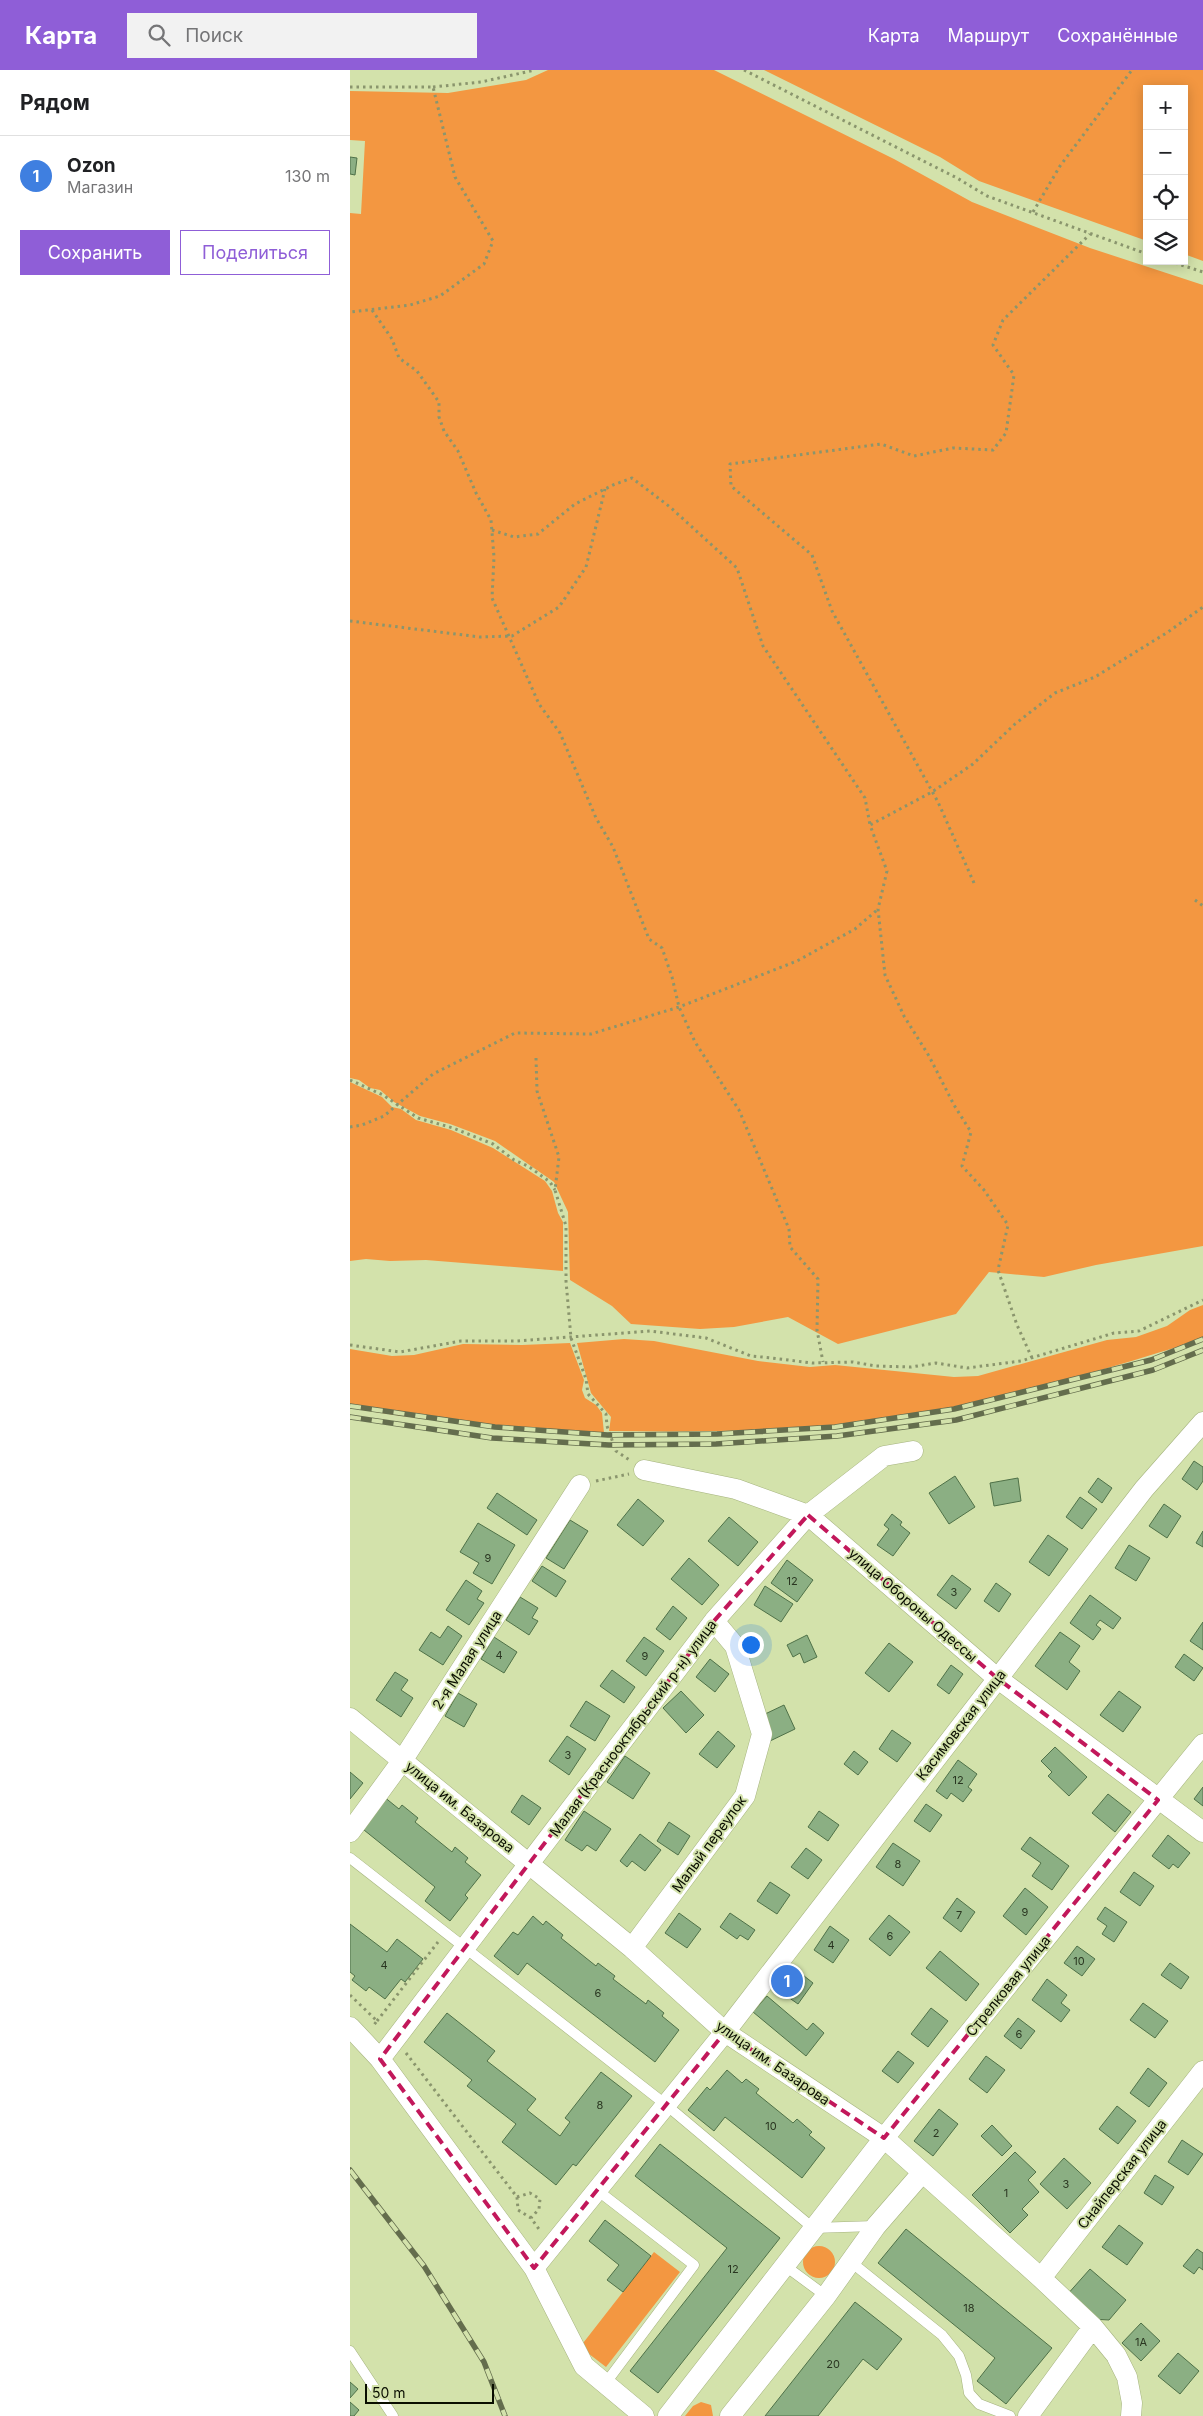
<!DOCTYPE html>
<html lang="ru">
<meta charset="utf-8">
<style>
body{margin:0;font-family:Inter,sans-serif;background:#f2f2f2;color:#202124}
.controls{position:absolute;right:15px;top:15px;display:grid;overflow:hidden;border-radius:0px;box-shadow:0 2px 12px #0003}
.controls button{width:45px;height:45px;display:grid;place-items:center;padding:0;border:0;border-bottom:1px solid #e0e0e0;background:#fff;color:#202124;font:25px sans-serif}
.scale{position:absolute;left:15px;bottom:12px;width:129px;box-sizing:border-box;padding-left:5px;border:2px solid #0a0e00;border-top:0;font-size:14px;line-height:18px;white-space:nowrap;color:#0a0e00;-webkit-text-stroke:4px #d3e2ab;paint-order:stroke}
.you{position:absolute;left:400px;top:1574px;width:18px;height:18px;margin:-12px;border:4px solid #fff;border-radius:50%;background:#1a73e8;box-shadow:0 0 0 8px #1a73e833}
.badge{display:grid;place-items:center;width:32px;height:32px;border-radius:50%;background:#8f5ed7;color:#fff;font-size:16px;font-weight:700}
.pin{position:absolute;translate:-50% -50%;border:2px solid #fff;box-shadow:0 1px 5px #0006}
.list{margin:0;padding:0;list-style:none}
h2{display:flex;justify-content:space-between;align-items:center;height:65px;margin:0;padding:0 20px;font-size:21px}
h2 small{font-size:16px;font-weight:400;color:#757577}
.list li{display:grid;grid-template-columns:32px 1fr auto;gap:15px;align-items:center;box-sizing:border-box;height:80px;padding:0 20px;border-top:1px solid #e0e0e0}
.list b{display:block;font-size:19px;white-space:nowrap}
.list p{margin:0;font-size:16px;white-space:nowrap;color:#757577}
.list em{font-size:16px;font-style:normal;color:#757577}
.actions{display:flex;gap:10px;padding:15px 20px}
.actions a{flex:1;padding:11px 0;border:1px solid #8f5ed7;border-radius:0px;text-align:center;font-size:18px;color:#8f5ed7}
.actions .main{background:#8f5ed7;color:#fff}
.icon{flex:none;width:28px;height:28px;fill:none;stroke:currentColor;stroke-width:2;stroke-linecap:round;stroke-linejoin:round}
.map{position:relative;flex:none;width:853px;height:2346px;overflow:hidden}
header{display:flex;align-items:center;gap:30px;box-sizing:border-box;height:70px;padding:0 25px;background:#8f5ed7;color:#fff}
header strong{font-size:24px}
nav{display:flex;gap:28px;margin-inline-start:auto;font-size:18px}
.search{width:350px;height:45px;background:#f2f2f2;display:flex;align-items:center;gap:12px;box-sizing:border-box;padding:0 18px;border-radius:0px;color:#757577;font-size:19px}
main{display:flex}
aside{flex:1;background:#fff}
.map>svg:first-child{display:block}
.green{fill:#f39741}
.building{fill:#8baf83;stroke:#4f7148}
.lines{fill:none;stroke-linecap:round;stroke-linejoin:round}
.service-casing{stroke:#a5b37e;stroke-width:11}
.minor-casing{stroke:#a5b37e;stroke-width:21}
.path{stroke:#8a956d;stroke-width:3;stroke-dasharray:2.5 4;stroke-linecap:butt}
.service{stroke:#fff;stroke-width:10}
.minor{stroke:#fff;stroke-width:20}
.rail-casing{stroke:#646d4d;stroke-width:5.5}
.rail{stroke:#d3e2ab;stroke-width:4;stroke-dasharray:11;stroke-linecap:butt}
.marked{fill:none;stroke:#c2185b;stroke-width:4;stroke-dasharray:10 6;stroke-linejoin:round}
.labels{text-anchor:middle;stroke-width:4;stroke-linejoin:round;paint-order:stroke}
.number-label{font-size:11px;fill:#2a3621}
.street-label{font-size:14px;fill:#0a0e00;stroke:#d3e2ab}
</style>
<header>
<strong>Карта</strong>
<div class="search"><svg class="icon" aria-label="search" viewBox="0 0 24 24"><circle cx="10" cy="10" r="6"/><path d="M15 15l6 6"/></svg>Поиск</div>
<nav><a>Карта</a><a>Маршрут</a><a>Сохранённые</a></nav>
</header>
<main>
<aside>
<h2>Рядом<small></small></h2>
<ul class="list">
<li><span class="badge" style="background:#3f7fe0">1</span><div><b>Ozon</b><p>Магазин</p></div><em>130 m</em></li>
</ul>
<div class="actions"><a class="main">Сохранить</a><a>Поделиться</a></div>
</aside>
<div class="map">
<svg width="853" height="2346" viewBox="0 0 853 2346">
<rect width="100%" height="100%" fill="#d3e2ab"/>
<path class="green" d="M198,0h166l180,89 78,43 118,46 113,37v961l-107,19 -52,12 -55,-5 -33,42 -118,30 -50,-27 -54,10 -34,2 -69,-5 -19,-18 -42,-26 -2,-68 -14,-30 -59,-41 -45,-17 -30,-8 -26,-14 -14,-12 -10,-2 -11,-8 -9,-2v-865l11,1 4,-73 -15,-1v-49l98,2 78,-13z
M414,0h439v191l-19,-7v-165h-37v152l-168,-60 -39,-24z
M0,1012l32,15 10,10 9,2 15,11 35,10 42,18 52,33 7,10 6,22 5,9v49l-137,-11 -36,1 -24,-2 -16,2z
M853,1235v34c-103,32 -207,64 -315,80 -92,13 -186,13 -279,12l2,-14 -20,-24 -14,-50 47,-4 30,2 104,20 52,6 25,-2 119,12 24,-1 129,-36 29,-3 31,-11 23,-16z
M220,1273l14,37 -2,10 3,8 11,7 6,8 2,20c-86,-2 -169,-11 -254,-25v-59l42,7 22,-1 49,-11 59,1z
M453 2192a16 16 0 1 1 32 0a16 16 0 1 1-32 0Z
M304,2182l26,20 -74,95 -26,-20z
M351,2332l10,3 2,11h-28l8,-10z"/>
<path class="building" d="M0,87l7,1 -2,17 -5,-1z
M844,1391l9,6v14l-6,9 -15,-11z
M605,1406l20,31 -26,17 -20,-31z
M668,1408l3,23 -27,5 -4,-23z
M748,1408l14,10 -10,15 -14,-11z
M147,1423l40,27 -10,15 -40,-27z
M730,1427l17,12 -15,20 -16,-12z
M288,1429l26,22 -21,25 -26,-21z
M814,1434l17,12 -14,22 -18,-12z
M542,1444l10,8 -2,3 10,8 -17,23 -16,-11 12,-16 -5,-4z
M379,1447l29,25 -20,24 -30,-25z
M220,1450l18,11 -24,38 -18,-11z
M128,1453l37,22 -23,39 -19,-11 6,-10 -19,-11z
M853,1461v16l-7,-4z
M698,1465l20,14 -19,27 -20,-14z
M779,1475l21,13 -14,23 -21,-13z
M339,1488l30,27 -17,20 -31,-26z
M437,1490l26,20 -16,22 -26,-19z
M192,1496l24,15 -10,16 -24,-16z
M602,1505l19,14 -15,20 -19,-14z
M116,1510l16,11 -5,8 7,4 -15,22 -23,-15z
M646,1513l15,11 -12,18 -15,-11z
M415,1516l28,18 -12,18 -27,-17z
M740,1525l31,23 -8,11 -13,-9 -4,5 5,4 -8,11 -23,-17z
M170,1527l18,11 -6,10 6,3 -9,14 -23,-15z
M323,1536l14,12 -17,22 -14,-11z
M853,1552v28l-13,-9z
M98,1556l14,10 -19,29 -24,-15 12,-18 9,6z
M710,1562l20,14 -11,16 11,9 -13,19 -32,-24z
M457,1565l10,22 -13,6 -4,-10 -7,4 -6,-12z
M144,1567l23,15 -13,21 -23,-14z
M294,1567l20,14 -18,25 -20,-15z
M539,1573l24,19 -24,30 -24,-19z
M834,1584l19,14 -9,13 -19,-14z
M360,1589l19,15 -14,18 -19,-15z
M601,1595l12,9 -14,20 -12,-9z
M262,1600l23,17 -11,16 -24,-17z
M45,1602l13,8 -7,10 12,8 -12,19 -25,-17z
M331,1621l23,24 -18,18 -23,-25z
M769,1621l22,16 -18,25 -23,-17z
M108,1623l19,11 -13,23 -19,-11z
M236,1631l24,15 -15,25 -25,-15z
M434,1635l11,24 -25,12 -7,-26z
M542,1660l19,13 -14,19 -18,-13z
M368,1661l17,15 -18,22 -18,-14z
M217,1666l19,13 -17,26 -20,-14z
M705,1677l32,30 -18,19 -21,-20 4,-4 -11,-11z
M504,1681l14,11 -10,13 -14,-11z
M275,1686l25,17 -17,26 -26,-17z
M608,1690l19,14 -9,13 4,3 -9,12 -12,-9 -4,6 -11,-8z
M0,1702l13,11 -13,16z
M853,1717v19l-9,-7z
M758,1724l23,18 -16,20 -23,-19z
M172,1725l19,13 -12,17 -18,-13z
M33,1726l16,13 3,-4 16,13 -3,4 37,30 3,-5 13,11 -3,4 16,13 -16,20 3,3 -18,23 -25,-20 10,-14 -76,-61z
M576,1734l16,11 -12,17 -16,-11z
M234,1741l27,18 -15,22 -9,-6 -5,6 -17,-11z
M469,1741l20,14 -11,16 -20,-14z
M319,1752l21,14 -12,19 -21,-14z
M290,1764l21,16 -16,21 -13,-10 -5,6 -7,-6z
M818,1765l22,18 -12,15 -5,-4 -4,5 -17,-13z
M680,1767l39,29 -17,24 -20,-14 9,-13 -20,-14z
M543,1773l27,18 -17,25 -27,-19z
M456,1778l16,12 -14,19 -17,-12z
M784,1802l20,14 -14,20 -20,-14z
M420,1812l20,13 -13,19 -20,-13z
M675,1818l23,19 -22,28 -23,-19z
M607,1828l18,14 -14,20 -18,-14z
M755,1837l22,15 -13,20 -12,-8 5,-8 -10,-7z
M329,1843l22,16 -14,19 -22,-15z
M380,1843l25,17 -7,10 -8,-5 -3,4 -17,-12z
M539,1845l21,17 -20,24 -21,-17z
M183,1846l10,9 3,-4 17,14 -2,3 35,28 2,-3 17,13 -2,3 33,25 2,-4 16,13 -2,3 17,14 -24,32 -128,-99 -9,12 -24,-19 19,-24 5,3z
M0,1854l37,28 10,-13 26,20 -18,23 -4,-3 -16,20 -16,-12 -3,4 -14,-11 3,-4 -5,-4z
M480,1856l19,14 -16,23 -19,-13z
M727,1876l18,13 -13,17 -18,-13z
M590,1881l39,33 -13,17 -40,-33z
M820,1893l19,14 -8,12 -20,-14z
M444,1898l19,15 -15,21 -20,-14z
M697,1909l20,16 -6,8 9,7 -9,12 -29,-22z
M417,1926l40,34 6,-7 11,10 -18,23 -53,-44z
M793,1933l25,18 -13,17 -25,-18z
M581,1938l17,13 -20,26 -17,-13z
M97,1943l48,38 -8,10 49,38 -9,11 33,26 10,-14 -5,-4 36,-46 31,24 -56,70 -3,-2 -17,21 -54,-43 14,-18 -49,-38 5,-6 -48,-38z
M668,1948l17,13 -14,18 -17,-13z
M548,1981l16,12 -16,20 -16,-12z
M636,1986l19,14 -18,23 -18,-14z
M798,1998l19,15 -18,24 -19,-14z
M377,2000l15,13 4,-4 13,10 -3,4 37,30 4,-4 15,13 -3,3 16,13 -23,30 -77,-61 -11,14 -26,-21 19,-23 3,3z
M767,2036l19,15 -18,23 -19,-15z
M589,2039l19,15 -25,32 -19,-15z
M642,2055l20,21 -10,10 -21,-20z
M832,2070l21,14 -15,21 -20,-13z
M310,2074l120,94 -122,155 -28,-22 97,-123 -92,-72z
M665,2082l21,20 -8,8 11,12 -17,17 6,6 -18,18 -38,-38z
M714,2088l27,25 -24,26 -27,-25z
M805,2105l19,12 -12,18 -18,-12z
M255,2150l46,36 -28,36 -16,-12 12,-15 -30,-24z
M769,2155l24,18 -16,22 -25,-18z
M556,2159l146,119 -46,56 -29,-23 18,-23 -117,-95z
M847,2179l6,4v17l-4,-3 -5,7 -11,-8z
M740,2199l36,31 -17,20 -17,-1 -26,-23z
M505,2232l47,37 -25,31 -14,-11 -45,57h-53z
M791,2253l19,18 -19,20 -19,-18z
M828,2283l21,18 -19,23 -22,-18z
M0,2312l8,7 -8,9z
M0,2332l9,8 -5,6h-4z"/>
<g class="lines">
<defs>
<path id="service" d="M0,1788l315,246 148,124 62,-2
M247,2120l97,75 -89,119
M501,2192l91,73 17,21 7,19 3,18 10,11 31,12
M434,2195l42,31
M0,2281l43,65"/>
<path id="minor" d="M294,1400l92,19 72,26 189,163 206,154
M0,1648l282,230 93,84 159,106 157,140 52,49 23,28 11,22 5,26 -1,13
M0,1762l52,-71 178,-276
M282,1878l113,-152 17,-62 -27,-88 -21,-25
M0,1957l30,32 154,209 50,98 60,50
M30,1989l334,-438 94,-106 76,-59 29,-5
M184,2198l191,-236 419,-543 59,-67
M691,2208l162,-207
M318,2346l216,-278 319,-394
M380,2346l96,-120 50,-70 46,-53
M678,2346l65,-89"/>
</defs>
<use href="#service" class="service-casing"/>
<use href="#minor" class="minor-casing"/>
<path class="path" d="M394,0l213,108 30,18 160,58
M0,17h83l22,90 38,64 -9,23 -44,32 -30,9 -60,7
M83,17l48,-5 54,-12
M683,142l27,-46 72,-96
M819,191l34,11
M22,240l20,29 7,19 18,13 22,31v15l5,14 14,20 18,42 15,27 3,37 -2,41 47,106 21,29 36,85 17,29 36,92 13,9 10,29 7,30 16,35 44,68 50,119 1,18 28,32 -1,51 6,32
M142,460l22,7 24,-3 37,-30 38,-19 19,-7 38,29 67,61 26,78 102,152 5,27
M0,551l130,16 32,-1 47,-29 27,-40 19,-78
M624,813l-36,-81 -106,-191 -20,-56 -81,-69 -1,-22 151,-20 33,12 39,-8 40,2 13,-17 8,-58 -21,-30 10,-25 87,-86
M845,830l8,6
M186,988l1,33 22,66 -4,33 11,36v55l5,57 15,41 2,15 18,20 1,12 9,25 15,10
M0,1010l33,15 35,23 35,10 40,16 21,16 14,6 22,16 5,8
M0,1057l12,-2 22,-9 49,-42 82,-41 76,1 88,-27 118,-46 58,-32 22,-19
M0,1275l50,7 61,-11h56l133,-10 56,7 45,18 21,2 40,5 41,-1 23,4 35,1 25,-4 31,5 54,-7 93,-28 25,-2 64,-31
M682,1288l-15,-33 -19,-55 10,-45 -24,-35 -22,-24 9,-34 -17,-27 -25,-49 -25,-40 -19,-41 -7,-66 9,-38 -17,-46 62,-33 41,-28 42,-40 40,-31 40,-16 73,-45 35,-25
M246,1411l33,-7
M0,1925l27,26 -4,5
M27,1951l61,-79
M56,1983l111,144 1,13 13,8 10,14
M167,2127l13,-4 10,6 -1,10 -8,9"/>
<use href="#service" class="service"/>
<use href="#minor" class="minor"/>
<defs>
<path id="rail" d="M0,1336l145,21 113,8 109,-1 118,-7 119,-18 197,-49 52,-21
M0,1347l142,21 117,7 107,-1 121,-8 119,-16 197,-50 50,-20
M0,2100l74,96 60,96 21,54"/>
</defs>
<use href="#rail" class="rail-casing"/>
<use href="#rail" class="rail"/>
</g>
<path class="marked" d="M458,1445l189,163 161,122 -274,338 -159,-106 -191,236 -154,-209 334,-438z"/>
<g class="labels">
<g class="number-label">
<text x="138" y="1492">9</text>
<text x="442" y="1515">12</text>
<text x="604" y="1526">3</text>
<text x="149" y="1589">4</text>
<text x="295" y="1590">9</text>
<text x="218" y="1689">3</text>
<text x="608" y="1714">12</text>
<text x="548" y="1798">8</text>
<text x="675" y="1846">9</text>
<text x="609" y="1849">7</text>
<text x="540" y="1870">6</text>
<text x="481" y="1879">4</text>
<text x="729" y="1895">10</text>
<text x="34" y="1899">4</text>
<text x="248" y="1927">6</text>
<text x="669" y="1968">6</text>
<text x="250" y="2039">8</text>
<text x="421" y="2060">10</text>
<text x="586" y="2067">2</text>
<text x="716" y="2118">3</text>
<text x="656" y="2127">1</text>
<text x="383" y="2203">12</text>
<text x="619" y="2242">18</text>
<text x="791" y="2276">1А</text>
<text x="483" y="2298">20</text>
</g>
<g class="street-label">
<text transform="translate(563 1535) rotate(41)" y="5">улица Обороны Одессы</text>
<text transform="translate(117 1590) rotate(-57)" y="5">2-я Малая улица</text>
<text transform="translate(611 1655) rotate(-52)" y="5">Касимовская улица</text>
<text transform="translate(283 1658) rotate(-53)" y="5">Малая (Краснооктябрьский р-н) улица</text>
<text transform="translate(110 1737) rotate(39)" y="5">улица им. Базарова</text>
<text transform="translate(359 1774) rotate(-54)" y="5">Малый переулок</text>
<text transform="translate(658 1916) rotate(-51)" y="5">Стрелковая улица</text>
<text transform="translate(423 1993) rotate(35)" y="5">улица им. Базарова</text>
<text transform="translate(772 2104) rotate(-52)" y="5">Снайперская улица</text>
</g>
</g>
</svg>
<div class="controls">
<button>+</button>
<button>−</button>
<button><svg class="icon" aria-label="locate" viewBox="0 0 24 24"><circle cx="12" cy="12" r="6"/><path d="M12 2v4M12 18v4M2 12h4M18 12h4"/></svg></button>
<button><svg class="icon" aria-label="layers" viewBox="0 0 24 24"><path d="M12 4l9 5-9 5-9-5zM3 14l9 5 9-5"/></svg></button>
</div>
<div class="scale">50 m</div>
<div class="you"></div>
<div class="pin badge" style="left:437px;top:1911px;background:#3f7fe0">1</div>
</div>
</main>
